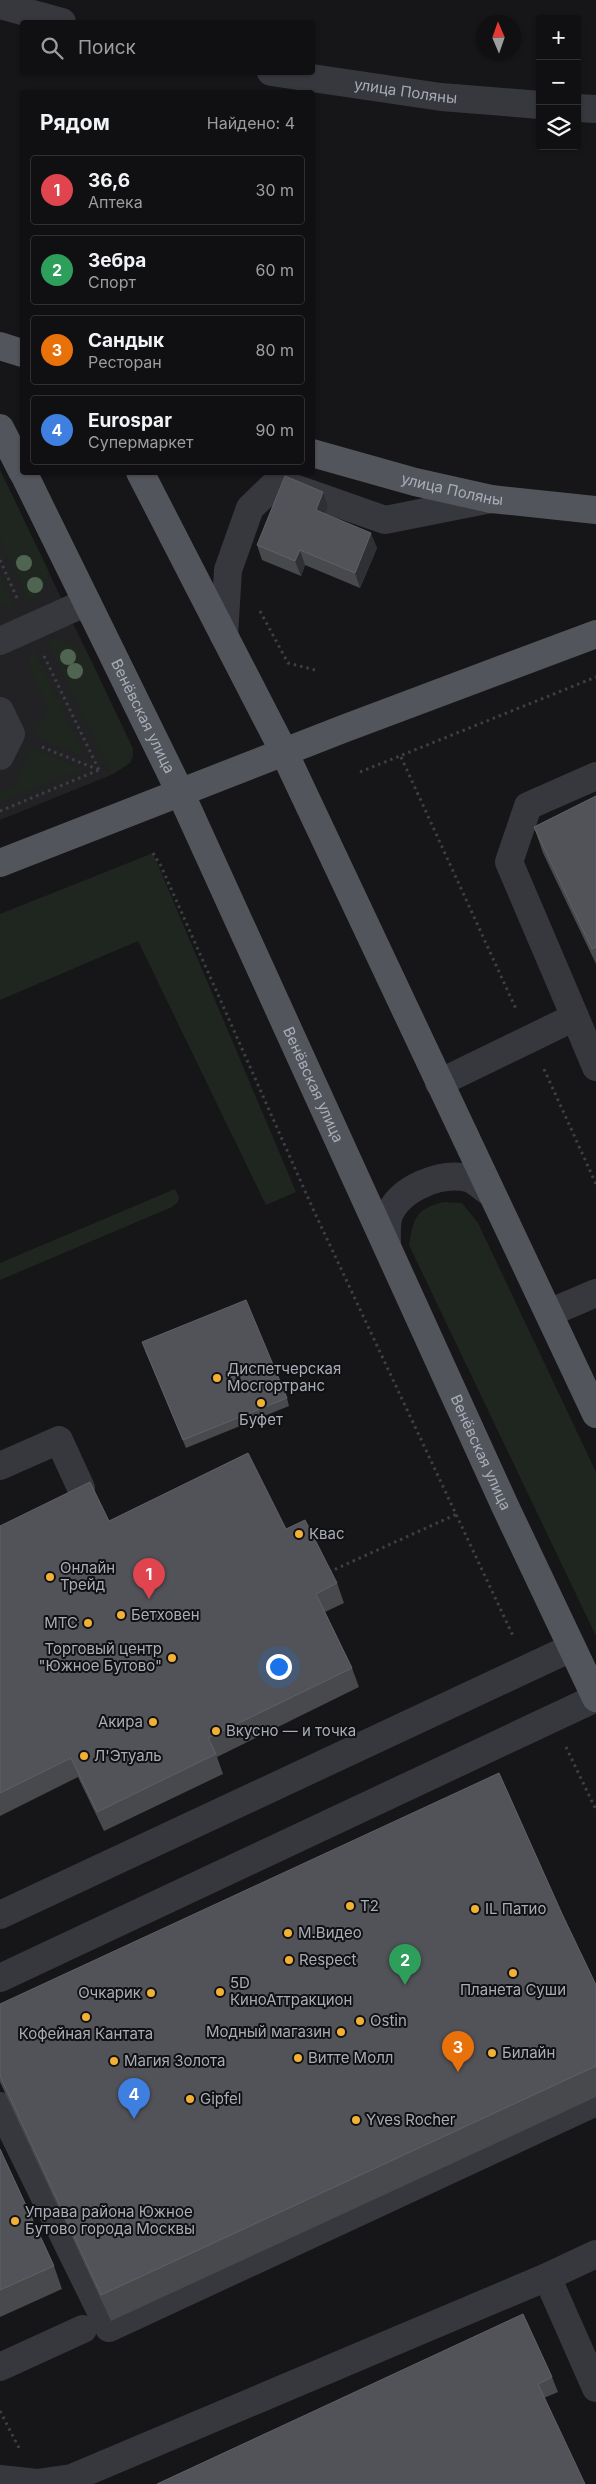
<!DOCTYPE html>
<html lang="ru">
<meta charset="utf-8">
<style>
body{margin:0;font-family:Inter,sans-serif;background:#19191b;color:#f1f3f6}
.controls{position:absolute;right:15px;top:15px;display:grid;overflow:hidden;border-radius:5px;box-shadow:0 1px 4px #0004}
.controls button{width:45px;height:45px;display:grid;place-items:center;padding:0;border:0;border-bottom:1px solid #303032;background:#101012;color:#f1f3f6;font:25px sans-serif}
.compass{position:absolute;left:476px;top:15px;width:45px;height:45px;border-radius:50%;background:#101012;box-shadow:0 1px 4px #0004;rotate:358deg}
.you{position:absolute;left:278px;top:1666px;width:18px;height:18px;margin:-12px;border:4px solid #fff;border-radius:50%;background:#1a73e8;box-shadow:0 0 0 8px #1a73e833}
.badge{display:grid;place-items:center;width:32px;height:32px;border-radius:50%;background:#2563eb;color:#fff;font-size:16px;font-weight:700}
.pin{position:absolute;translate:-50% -41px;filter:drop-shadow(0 1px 2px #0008)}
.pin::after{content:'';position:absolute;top:26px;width:18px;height:15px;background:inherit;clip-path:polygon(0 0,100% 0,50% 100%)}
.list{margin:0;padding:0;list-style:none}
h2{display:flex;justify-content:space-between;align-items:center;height:65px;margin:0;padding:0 20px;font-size:21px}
h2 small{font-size:16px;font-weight:400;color:#9c9d9f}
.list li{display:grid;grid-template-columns:32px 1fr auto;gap:15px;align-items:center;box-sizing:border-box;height:70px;margin:0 10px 10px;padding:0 10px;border:1px solid #303032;border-radius:5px}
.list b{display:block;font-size:19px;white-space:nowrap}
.list p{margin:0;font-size:16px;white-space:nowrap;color:#9c9d9f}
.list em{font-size:16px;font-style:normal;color:#9c9d9f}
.icon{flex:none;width:28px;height:28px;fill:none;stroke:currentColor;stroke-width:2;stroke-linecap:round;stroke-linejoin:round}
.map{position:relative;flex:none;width:596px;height:2484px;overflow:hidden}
.search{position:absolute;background:#101012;box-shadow:0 1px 4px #0004;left:20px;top:20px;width:295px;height:55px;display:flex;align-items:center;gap:12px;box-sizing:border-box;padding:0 18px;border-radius:5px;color:#9c9d9f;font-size:19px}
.panel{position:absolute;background:#101012;box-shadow:0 1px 4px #0004;left:20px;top:90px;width:295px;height:385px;border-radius:5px}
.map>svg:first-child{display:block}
.built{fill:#222225}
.green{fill:#1e261f}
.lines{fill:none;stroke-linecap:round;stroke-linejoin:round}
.path{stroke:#3d3f44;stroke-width:3;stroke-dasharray:2.5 4;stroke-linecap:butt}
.minor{stroke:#37383d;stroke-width:28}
.major{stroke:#53555c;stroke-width:28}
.tree{fill:#506452}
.wall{fill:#47494d}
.shaded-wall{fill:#2f3033}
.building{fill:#525359;stroke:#5f6168}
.poi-dot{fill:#f2b134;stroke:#111113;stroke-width:2}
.labels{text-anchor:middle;stroke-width:4;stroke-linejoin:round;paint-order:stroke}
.street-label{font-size:15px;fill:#a8adb8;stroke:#111113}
.poi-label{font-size:15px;fill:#a8adb8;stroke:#111113;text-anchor:start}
</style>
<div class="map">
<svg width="596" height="2484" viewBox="0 0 596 2484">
<rect width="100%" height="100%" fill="#161618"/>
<path class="built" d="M0,470l133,279v7l-3,7 -19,12 -111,45z"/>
<path class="green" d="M0,470l49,102 -6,17 -13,15 -30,-65z
M0,575l16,34 -16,-6z
M55,639l11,2 22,13 45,95 -3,14 -19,12 -64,-134z
M34,649l51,108 -50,-21 13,-31c-7,-14 -28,-43 -14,-56z
M30,747l52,22 -82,33v-10l14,-5z
M153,853l143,339 -30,13 -128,-264 -138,59v-86z
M175,1189l4,8 -1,5 -6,5 -172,73v-17z
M444,1202l18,1 16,20 118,249v164l-187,-391c5,-27 6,-36 35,-43z"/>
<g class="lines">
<path class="path" d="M0,560l17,38
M260,611l28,52 27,7
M44,656l55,114
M42,747l57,23
M401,757l115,252
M360,772l236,-95
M0,811l99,-41
M153,853l8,13 152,343 201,429
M544,1069l52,115
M329,1572l128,-58
M566,1747l30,63
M0,2411l19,37"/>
<g class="minor">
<path d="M0,5l62,17"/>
<path id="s1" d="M271,72l170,25 99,8"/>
<path d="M577,108l19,1"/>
<path d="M224,636l4,-66 22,-62 27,-26 108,38 106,-21"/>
<path d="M0,641l87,-39"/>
<path d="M0,711l11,23 -11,22"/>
<path d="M575,1017l21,50"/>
<path d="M439,1083l136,-66 -66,-155 19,-56 68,-30"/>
<path d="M387,1243c0,-9 -1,-20 2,-28 11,-27 51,-43 79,-37 7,2 16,11 23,15"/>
<path d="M549,1313l47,-20"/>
<path d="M0,1466l59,-26 22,48"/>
<path d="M0,1915l571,-267"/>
<path d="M0,1978l596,-280"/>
<path d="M0,2106l109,222 487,-226"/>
<path d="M547,2277l49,111"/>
<path d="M0,2367l83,-38"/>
<path d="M0,2479l37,4 35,-5 475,-201 49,-23"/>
</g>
<g class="major">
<path d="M0,346l22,7"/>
<path d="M0,428l22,43"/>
<path id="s2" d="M312,453l103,29 76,17 105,11"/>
<path id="s3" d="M23,472l157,320 325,714 91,192"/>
<path d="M140,472l144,280 312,662"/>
<path d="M0,863l343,-134 253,-95"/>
</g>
</g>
<g class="tree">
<circle cx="24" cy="563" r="8"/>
<circle cx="35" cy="585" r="8"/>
<circle cx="68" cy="657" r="8"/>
<circle cx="75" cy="671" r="8"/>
</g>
<path class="wall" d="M328,507l-3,7 52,34 -17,40 -55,-23 -4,11 -39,-16 -5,-15z
M596,796v168l-53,-111 -9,-26z
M145,1350l142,48 2,8 -103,42z
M109,1521l177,8 51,54 7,20 -19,9 27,56 7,19 -142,70 6,17 -119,57 -26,-54 -78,39v-290z
M563,1916l33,69v112l-485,224 -111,-239v-78z
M0,2149l54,117 8,23 -62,28z
M552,2377l6,15 -14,6 -387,86z"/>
<path class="shaded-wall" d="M323,492l5,15 -7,17 -5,-14z
M371,533l6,15 -17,40 -5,-15z
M300,550l5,15 -4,11 -6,-15z"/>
<path class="building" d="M285,476l38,16 -7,18 55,23 -16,40 -55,-23 -5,11 -38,-16z
M596,796v151l-4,2 -58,-122z
M246,1300l41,98 -104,42 -41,-98z
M248,1453l38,76 19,-9 32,63 -21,11 36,74 -144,70 8,16 -119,58 -26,-54 -71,35v-267l90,-44 19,39z
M499,1773l64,143 33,69v81l-495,229 -101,-219v-72z
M0,2149l54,117 -54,24z
M523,2314l29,63 -14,7 47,100h-428z"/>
<g class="poi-dot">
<circle cx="217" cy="1378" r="5"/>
<circle cx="261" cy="1403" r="5"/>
<circle cx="299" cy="1534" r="5"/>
<circle cx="50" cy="1577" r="5"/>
<circle cx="121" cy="1615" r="5"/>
<circle cx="88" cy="1623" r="5"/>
<circle cx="172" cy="1658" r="5"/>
<circle cx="153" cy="1722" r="5"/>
<circle cx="216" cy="1731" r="5"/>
<circle cx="84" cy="1756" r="5"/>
<circle cx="350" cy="1906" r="5"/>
<circle cx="475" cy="1909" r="5"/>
<circle cx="288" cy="1933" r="5"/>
<circle cx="289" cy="1960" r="5"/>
<circle cx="513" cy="1973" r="5"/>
<circle cx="220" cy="1992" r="5"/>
<circle cx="151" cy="1993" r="5"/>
<circle cx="86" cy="2017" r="5"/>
<circle cx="360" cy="2021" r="5"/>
<circle cx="341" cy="2032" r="5"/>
<circle cx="492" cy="2053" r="5"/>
<circle cx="298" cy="2058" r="5"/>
<circle cx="114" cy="2061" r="5"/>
<circle cx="190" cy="2099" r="5"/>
<circle cx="356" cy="2120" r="5"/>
<circle cx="15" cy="2221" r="5"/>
</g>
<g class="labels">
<g class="street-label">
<text dy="5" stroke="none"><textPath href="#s1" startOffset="136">улица Поляны</textPath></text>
<text dy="5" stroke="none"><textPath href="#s2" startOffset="145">улица Поляны</textPath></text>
<text dy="5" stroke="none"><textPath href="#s3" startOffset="272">Венёвская улица</textPath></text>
<text dy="5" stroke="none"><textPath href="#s3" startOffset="678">Венёвская улица</textPath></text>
<text dy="5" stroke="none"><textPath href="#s3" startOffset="1082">Венёвская улица</textPath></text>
</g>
<g class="poi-label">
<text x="227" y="1374">Диспетчерская<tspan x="227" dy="17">Мосгортранс</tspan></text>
<text x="261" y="1425" text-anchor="middle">Буфет</text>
<text x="309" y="1539">Квас</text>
<text x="60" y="1573">Онлайн<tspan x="60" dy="17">Трейд</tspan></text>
<text x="131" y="1620">Бетховен</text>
<text x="78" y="1628" text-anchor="end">МТС</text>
<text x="162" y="1654" text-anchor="end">Торговый центр<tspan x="162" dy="17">"Южное Бутово"</tspan></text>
<text x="143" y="1727" text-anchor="end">Акира</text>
<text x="226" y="1736">Вкусно — и точка</text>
<text x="94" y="1761">Л'Этуаль</text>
<text x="360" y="1911">T2</text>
<text x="485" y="1914">IL Патио</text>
<text x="298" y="1938">М.Видео</text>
<text x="299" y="1965">Respect</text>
<text x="230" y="1988">5D<tspan x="230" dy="17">КиноАттракцион</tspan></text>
<text x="513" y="1995" text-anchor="middle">Планета Суши</text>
<text x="141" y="1998" text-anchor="end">Очкарик</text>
<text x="370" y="2026">Ostin</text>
<text x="331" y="2037" text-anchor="end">Модный магазин</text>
<text x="86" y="2039" text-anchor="middle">Кофейная Кантата</text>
<text x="502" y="2058">Билайн</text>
<text x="308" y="2063">Витте Молл</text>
<text x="124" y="2066">Магия Золота</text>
<text x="200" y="2104">Gipfel</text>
<text x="366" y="2125">Yves Rocher</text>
<text x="25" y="2217">Управа района Южное<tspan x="25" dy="17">Бутово города Москвы</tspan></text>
</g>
</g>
</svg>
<div class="controls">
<button>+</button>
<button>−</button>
<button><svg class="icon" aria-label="layers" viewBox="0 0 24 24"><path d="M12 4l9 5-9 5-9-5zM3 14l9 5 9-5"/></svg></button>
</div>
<svg class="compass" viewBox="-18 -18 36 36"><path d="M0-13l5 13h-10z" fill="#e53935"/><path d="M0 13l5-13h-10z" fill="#9c9d9f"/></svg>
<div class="you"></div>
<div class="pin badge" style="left:149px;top:1599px;background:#e0444e">1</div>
<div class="pin badge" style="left:405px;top:1985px;background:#2e9e5b">2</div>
<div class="pin badge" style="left:458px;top:2072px;background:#e8710a">3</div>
<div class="pin badge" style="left:134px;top:2119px;background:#3f7fe0">4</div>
<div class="search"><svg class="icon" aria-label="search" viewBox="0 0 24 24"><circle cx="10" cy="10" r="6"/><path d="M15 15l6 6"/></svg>Поиск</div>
<section class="panel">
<h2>Рядом<small>Найдено: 4</small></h2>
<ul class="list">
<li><span class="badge" style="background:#e0444e">1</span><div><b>36,6</b><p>Аптека</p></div><em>30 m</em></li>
<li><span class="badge" style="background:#2e9e5b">2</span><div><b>Зебра</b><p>Спорт</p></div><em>60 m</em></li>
<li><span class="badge" style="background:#e8710a">3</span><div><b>Сандык</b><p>Ресторан</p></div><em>80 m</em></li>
<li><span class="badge" style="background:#3f7fe0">4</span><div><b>Eurospar</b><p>Супермаркет</p></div><em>90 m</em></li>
</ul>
</section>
</div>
